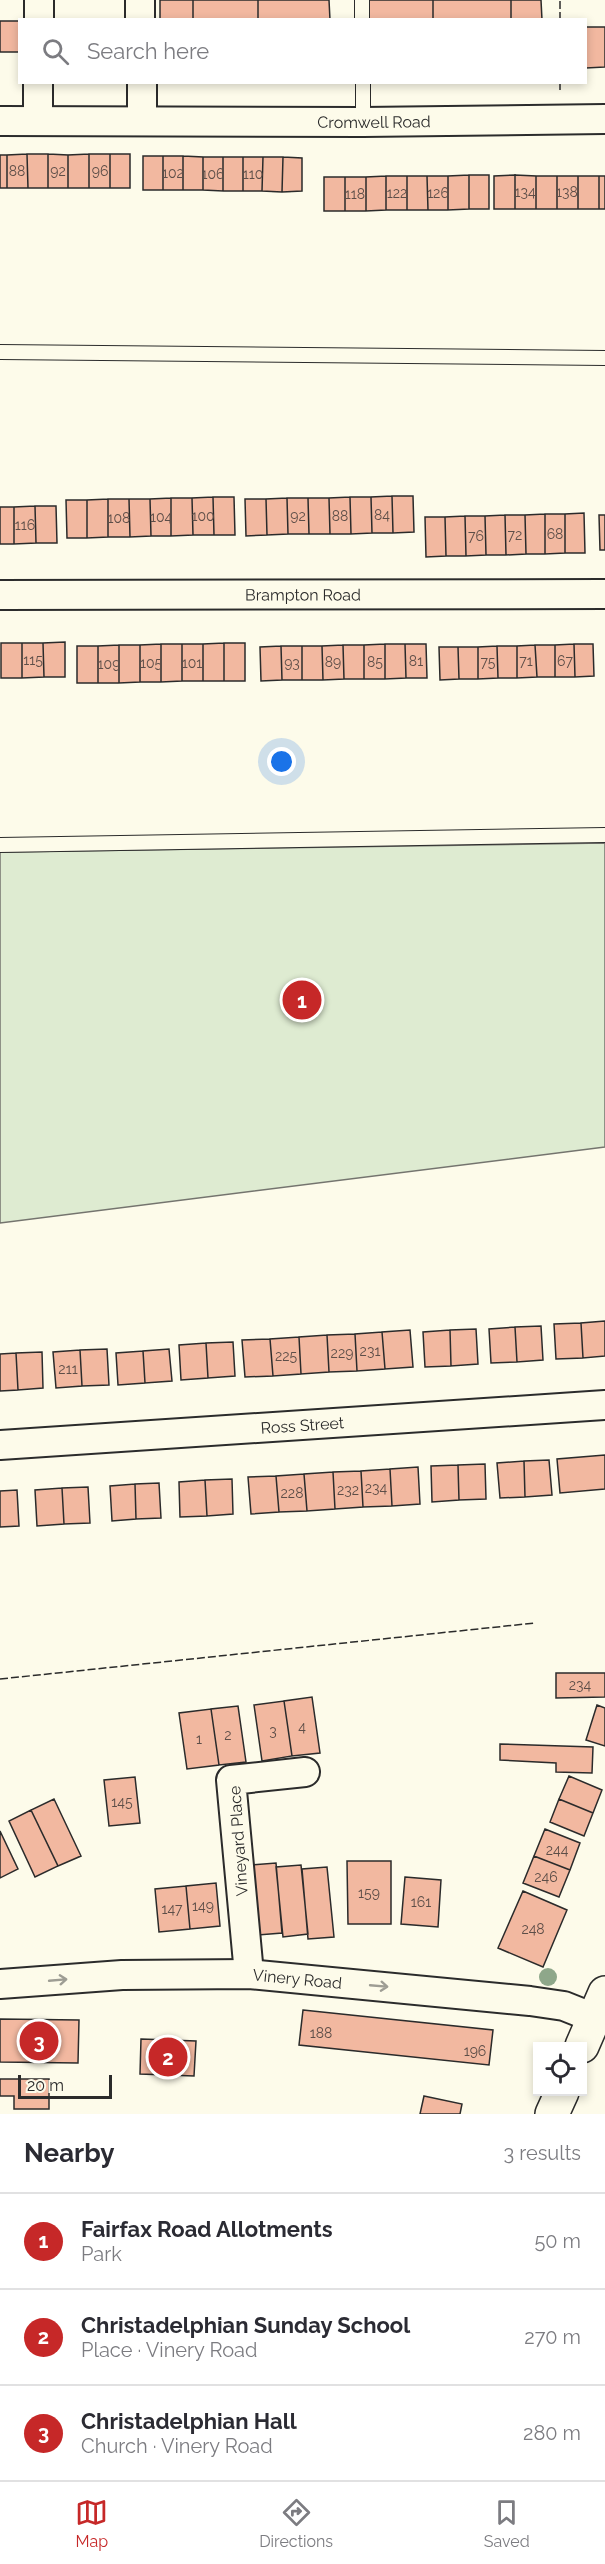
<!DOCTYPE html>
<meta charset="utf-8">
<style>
body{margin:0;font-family:Raleway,sans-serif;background:#f2f2f3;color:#2b2b33}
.controls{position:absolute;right:18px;bottom:18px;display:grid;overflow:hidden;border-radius:0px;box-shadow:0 3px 9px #0003}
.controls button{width:54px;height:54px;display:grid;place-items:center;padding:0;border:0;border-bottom:2px solid #e1e1e2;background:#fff;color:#2b2b33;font:30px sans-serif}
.scale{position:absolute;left:18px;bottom:15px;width:94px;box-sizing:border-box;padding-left:6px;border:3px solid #2b2b2b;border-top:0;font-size:16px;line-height:21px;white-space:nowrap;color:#2b2b2b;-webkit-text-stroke:4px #fdfbea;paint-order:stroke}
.you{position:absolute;left:282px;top:762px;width:21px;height:21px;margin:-15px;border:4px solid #fff;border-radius:50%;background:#1a73e8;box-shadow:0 0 0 9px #1a73e833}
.badge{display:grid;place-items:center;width:39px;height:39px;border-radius:50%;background:#c62828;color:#fff;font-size:20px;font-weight:700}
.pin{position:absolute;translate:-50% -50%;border:3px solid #fff;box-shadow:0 2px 6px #0006}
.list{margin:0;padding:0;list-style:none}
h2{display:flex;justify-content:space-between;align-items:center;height:78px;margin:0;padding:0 24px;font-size:26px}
h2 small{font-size:20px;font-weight:400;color:#7c7c81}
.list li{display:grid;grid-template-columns:39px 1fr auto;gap:18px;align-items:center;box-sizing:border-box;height:96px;padding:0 24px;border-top:2px solid #e1e1e2}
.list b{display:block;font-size:22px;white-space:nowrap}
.list p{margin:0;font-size:20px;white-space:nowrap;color:#7c7c81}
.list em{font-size:20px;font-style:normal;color:#7c7c81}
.icon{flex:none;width:33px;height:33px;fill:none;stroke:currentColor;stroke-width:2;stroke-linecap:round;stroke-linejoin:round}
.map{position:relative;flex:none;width:605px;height:2114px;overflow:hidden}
.search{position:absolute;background:#fff;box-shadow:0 3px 9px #0003;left:18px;right:18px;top:18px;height:66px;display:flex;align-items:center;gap:15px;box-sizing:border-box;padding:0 21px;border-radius:0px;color:#7c7c81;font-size:22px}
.sheet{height:366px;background:#fff}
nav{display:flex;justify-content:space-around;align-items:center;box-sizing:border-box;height:84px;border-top:2px solid #e1e1e2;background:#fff;font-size:16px;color:#7c7c81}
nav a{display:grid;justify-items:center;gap:3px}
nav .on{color:#c62828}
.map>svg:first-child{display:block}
.green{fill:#deebd1;stroke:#74746e;stroke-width:1.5}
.building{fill:#f2b8a0;stroke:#2b2b2b;stroke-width:1.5}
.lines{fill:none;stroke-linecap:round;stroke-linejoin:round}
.lane-casing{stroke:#2b2b2b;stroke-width:16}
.street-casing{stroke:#2b2b2b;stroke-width:32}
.secondary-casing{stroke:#2b2b2b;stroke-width:36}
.lane{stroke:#fdfbea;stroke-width:14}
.street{stroke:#fdfbea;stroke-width:28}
.secondary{stroke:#fdfbea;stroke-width:33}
.fence{stroke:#2b2b2b;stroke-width:1.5;stroke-dasharray:8 3;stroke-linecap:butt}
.tree{fill:#8ea78a}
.oneway{stroke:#9e9d94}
.labels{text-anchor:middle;stroke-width:4.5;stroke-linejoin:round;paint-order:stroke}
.number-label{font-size:14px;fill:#5d4e48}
.street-label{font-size:16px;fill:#2b2b2b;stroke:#fdfbea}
</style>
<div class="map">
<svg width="605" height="2114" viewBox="0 0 605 2114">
<rect width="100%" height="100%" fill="#fdfbea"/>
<path class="green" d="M605,843v304l-605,76v-371z"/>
<path class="building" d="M160,0h33v20h-33z
M193,0h65v20h-65z
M258,0h71l1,20h-72z
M369,0h64v20h-64z
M433,0h78v20h-78z
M511,0h30l1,20h-31z
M0,21h19v31h-19z
M586,27h19v40l-19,1z
M27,154l1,34h-21v-33z
M27,154h21v34h-20z
M48,154l20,1v33h-20z
M89,154v34h-21v-33z
M89,154h21v34h-21z
M110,154h20v34h-20z
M0,155h7v33h-7z
M143,156h20v34h-20z
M163,156h20v34h-20z
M183,156l20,1v33h-20z
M203,157h20v34l-20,-1z
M223,157h20v34h-20z
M243,157h20l-1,34h-19z
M263,157h20l-1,35 -20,-1z
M283,157l19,1v33l-20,1z
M469,175v34l-21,1v-34z
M469,175h20v34h-20z
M515,175v34h-21v-33z
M515,175l21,1v33h-21z
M386,176v34l-20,1v-34z
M386,176h21v34h-21z
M407,176h20l1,34h-21z
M427,176h21v34h-20z
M536,176h21v33h-21z
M557,176h21v33h-21z
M578,176h21v33h-21z
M599,176h6v33h-6z
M324,177h21v34h-21z
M345,177h21v34h-21z
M392,496h21l1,36 -21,1z
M392,496l1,37h-21l-1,-36z
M213,497h21l1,38h-21z
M213,497l1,38h-21l-1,-37z
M350,497h21l1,36 -21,1z
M350,497l1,37h-21l-1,-36z
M171,498h21l1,37 -22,1z
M171,498v38h-20l-1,-37z
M287,498h21l1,36h-21z
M287,498l1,36 -21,1 -1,-36z
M308,498h21l1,36h-21z
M108,499h21l1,38h-22z
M108,499v38l-21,1v-38z
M129,499h21l1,37 -21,1z
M245,499h21l1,36 -21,1z
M66,500h21v38h-20z
M35,506h21l1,37h-21z
M35,506l1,37 -22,1v-37z
M0,507h14v37h-14z
M584,513l1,40h-20v-39z
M545,514h20v39l-20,1z
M545,514v40h-19l-1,-39z
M505,515h20l1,39 -20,1z
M505,515l1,40h-20l-1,-39z
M599,515h6v35h-5z
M465,516h20l1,39 -20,1z
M465,516l1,40h-20l-1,-39z
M425,517h20l1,39 -20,1z
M65,642v35h-21l-1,-34z
M1,643h21v35h-21z
M22,643h21l1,34 -22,1z
M224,643h21v38h-21z
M224,643v38h-21v-37z
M161,644h21v37l-21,1z
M161,644v38h-21v-37z
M182,644h21v37h-21z
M385,644h20l1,34 -21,1z
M385,644v35h-21v-34z
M405,644h21l1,34h-21z
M574,644h19l1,32 -19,1z
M574,644l1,33h-20v-32z
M119,645h21v37l-21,1z
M119,645v38h-21v-37z
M343,645h21v34h-20z
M343,645l1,34 -21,1 -1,-34z
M535,645h20v32h-18z
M535,645l2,32 -20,1v-32z
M77,646h21v37h-21z
M281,646h21v34h-20z
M281,646l1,34 -21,1 -1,-34z
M302,646h20l1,34h-21z
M497,646h20v32h-19z
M497,646l1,32 -20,1v-32z
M439,647h19l1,32 -19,1z
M458,647h20v32h-19z
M605,1321v35l-22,2 -2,-35z
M581,1323l2,35 -27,1 -2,-35z
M541,1326l2,34 -26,2 -2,-35z
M515,1327l2,35 -26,1 -2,-34z
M476,1329l2,35 -27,2 -1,-36z
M410,1330l3,37 -28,2 -3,-37z
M450,1330l1,36 -26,1 -2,-35z
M382,1332l3,37 -28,2 -2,-37z
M355,1334l2,37 -28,1 -2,-37z
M327,1335l2,37 -28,2 -2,-37z
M299,1337l2,37 -28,2 -3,-37z
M270,1339l3,37 -28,1 -3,-37z
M233,1342l2,34 -27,2 -2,-35z
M206,1343l2,35 -27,2 -2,-35z
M107,1349l2,36 -27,1 -2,-36z
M169,1349l3,32 -27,2 -2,-32z
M80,1350l2,36 -26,2 -3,-36z
M143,1351l2,32 -27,2 -2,-32z
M42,1352l1,36 -25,2 -2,-37z
M16,1353l2,37 -18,1v-37z
M605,1455v34l-45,4 -3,-34z
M549,1460l3,35 -27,2 -1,-36z
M524,1461l1,36 -25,1 -3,-35z
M485,1464l1,35 -27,1 -1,-35z
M458,1465l1,35 -27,2 -1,-36z
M418,1467l2,37 -28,2 -2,-37z
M390,1469l2,37 -29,1 -2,-36z
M361,1471l2,36 -28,2 -2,-37z
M333,1472l2,37 -28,2 -3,-37z
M304,1474l3,37 -28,1 -3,-36z
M276,1476l3,36 -28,2 -3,-37z
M232,1479l1,35 -26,2 -2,-36z
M205,1480l2,36 -27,1 -1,-35z
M159,1483l2,35 -25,1 -1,-35z
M135,1484l1,35 -24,2 -2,-35z
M88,1487l2,36 -26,1 -2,-36z
M62,1488l2,36 -27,2 -2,-36z
M17,1490l2,36 -19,1v-36z
M556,1673h49v24l-49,1z
M312,1697l8,56 -28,3 -8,-55z
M284,1701l8,55 -30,5 -8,-56z
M597,1705l8,3v38l-19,-6z
M238,1706l8,56 -27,3 -8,-56z
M211,1709l8,56 -32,4 -8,-56z
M500,1744l93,3 -1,26 -36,-1v-9l-56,-3z
M569,1776l33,14 -9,23 -34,-14z
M135,1777l5,46 -31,3 -5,-46z
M54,1799l27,57 -23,10 -27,-56z
M559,1799l34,14 -9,23 -34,-14z
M31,1810l27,56 -23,11 -26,-56z
M545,1829l35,14 -10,27 -36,-14z
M0,1831l18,38 -18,9z
M534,1856l36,14 -11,27 -36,-14z
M347,1861h44v63h-43z
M276,1863l6,70 -24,2 -7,-70z
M301,1865l7,69 -25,3 -7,-70z
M327,1867l7,70 -26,2 -6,-70z
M405,1877l36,3 -3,47 -37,-3z
M216,1883l4,43 -30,3 -4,-43z
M186,1886l4,43 -31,3 -4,-43z
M523,1891l44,19 -24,57 -45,-19z
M303,2010l190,20 -4,35 -190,-20z
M0,2019l79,1 -1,43 -78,-1z
M141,2039l55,2 -2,35 -54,-2z
M0,2079h49v30h-35v-13h-14z
M424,2096l38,8 -2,10h-40z"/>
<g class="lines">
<defs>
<path id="lane" d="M362,0v20
M363,82v40
M0,352l605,6
M0,845l605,-10"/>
<g id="street">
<path d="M140,0v20"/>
<path d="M39,20v-20"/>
<path d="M38,82v39"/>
<path d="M142,82v39"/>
<path id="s1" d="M0,121l363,1 242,-3"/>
<path id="s2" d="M0,595l605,-1"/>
<path id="s3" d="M0,1445l605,-40"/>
<path d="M249,1974l-18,-194 74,-8"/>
<path id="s4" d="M0,1984l122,-9 127,-1 281,27 34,5 30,12"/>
</g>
<path id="secondary" d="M582,2046l23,-53
M552,2114l10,-22"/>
</defs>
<use href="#lane" class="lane-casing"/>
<use href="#street" class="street-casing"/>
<use href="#secondary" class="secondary-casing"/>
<use href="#lane" class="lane"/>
<use href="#street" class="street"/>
<use href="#secondary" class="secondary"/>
<path class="fence" d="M560,20v-20
M560,90v-8
M0,1679l535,-56"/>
</g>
<circle class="tree" cx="548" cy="1977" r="9"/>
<defs><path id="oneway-shaft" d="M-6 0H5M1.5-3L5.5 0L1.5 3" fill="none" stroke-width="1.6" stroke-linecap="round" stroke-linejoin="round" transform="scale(1.5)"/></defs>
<g class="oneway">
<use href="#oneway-shaft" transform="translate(58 1980) rotate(-5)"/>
<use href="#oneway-shaft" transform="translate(379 1986) rotate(5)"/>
</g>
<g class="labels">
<g class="number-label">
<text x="17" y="176">88</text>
<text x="58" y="176">92</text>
<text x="100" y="176">96</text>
<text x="173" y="178">102</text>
<text x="213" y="179">106</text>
<text x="253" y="179">110</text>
<text x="525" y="197">134</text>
<text x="567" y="197">138</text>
<text x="397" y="198">122</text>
<text x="438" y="198">126</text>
<text x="355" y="199">118</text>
<text x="382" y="520">84</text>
<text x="203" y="521">100</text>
<text x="298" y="521">92</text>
<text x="340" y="521">88</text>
<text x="161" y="522">104</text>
<text x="119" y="523">108</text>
<text x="25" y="530">116</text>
<text x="555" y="539">68</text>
<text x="515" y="540">72</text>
<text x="476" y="541">76</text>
<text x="33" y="665">115</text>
<text x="416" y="666">81</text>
<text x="526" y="666">71</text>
<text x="565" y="666">67</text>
<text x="333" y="667">89</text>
<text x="375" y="667">85</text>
<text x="488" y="667">75</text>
<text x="151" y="668">105</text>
<text x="192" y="668">101</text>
<text x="292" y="668">93</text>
<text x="109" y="669">109</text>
<text x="370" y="1356">231</text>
<text x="342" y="1358">229</text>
<text x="286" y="1361">225</text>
<text x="68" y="1374">211</text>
<text x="376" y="1493">234</text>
<text x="348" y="1495">232</text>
<text x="292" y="1498">228</text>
<text x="580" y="1690">234</text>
<text x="302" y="1732">4</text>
<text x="273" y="1736">3</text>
<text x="228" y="1740">2</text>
<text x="199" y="1744">1</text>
<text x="122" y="1807">145</text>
<text x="557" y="1855">244</text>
<text x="546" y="1882">246</text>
<text x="369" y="1898">159</text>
<text x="421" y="1907">161</text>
<text x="203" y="1911">149</text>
<text x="172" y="1914">147</text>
<text x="533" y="1934">248</text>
<text x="321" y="2038">188</text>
<text x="475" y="2056">196</text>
</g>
<g class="street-label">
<text dy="6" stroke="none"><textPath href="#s1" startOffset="374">Cromwell Road</textPath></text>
<text dy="6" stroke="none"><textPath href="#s2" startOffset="303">Brampton Road</textPath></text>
<text dy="6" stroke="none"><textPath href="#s3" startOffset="303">Ross Street</textPath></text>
<text transform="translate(238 1841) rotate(-94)" y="6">Vineyard Place</text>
<text dy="6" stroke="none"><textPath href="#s4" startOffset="298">Vinery Road</textPath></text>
</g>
</g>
</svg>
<div class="controls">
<button><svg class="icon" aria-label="locate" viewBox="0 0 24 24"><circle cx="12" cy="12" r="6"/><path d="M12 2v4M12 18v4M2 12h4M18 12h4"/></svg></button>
</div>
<div class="scale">20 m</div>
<div class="you"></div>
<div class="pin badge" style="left:302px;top:1000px">1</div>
<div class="pin badge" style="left:168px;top:2057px">2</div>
<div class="pin badge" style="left:39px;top:2041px">3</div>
<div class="search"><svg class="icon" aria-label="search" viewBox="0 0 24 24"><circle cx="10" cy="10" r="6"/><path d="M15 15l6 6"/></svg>Search here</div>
</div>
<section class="sheet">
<h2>Nearby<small>3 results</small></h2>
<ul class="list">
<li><span class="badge">1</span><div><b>Fairfax Road Allotments</b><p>Park</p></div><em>50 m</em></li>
<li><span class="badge">2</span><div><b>Christadelphian Sunday School</b><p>Place · Vinery Road</p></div><em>270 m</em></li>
<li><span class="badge">3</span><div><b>Christadelphian Hall</b><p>Church · Vinery Road</p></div><em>280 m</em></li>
</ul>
</section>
<nav>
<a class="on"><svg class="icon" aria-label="map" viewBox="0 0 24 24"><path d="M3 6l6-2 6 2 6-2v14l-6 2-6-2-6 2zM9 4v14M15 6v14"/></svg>Map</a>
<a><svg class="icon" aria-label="directions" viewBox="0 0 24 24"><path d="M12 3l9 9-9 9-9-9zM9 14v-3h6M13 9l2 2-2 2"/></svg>Directions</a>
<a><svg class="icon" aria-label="saved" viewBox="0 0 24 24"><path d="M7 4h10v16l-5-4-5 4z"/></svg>Saved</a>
</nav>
